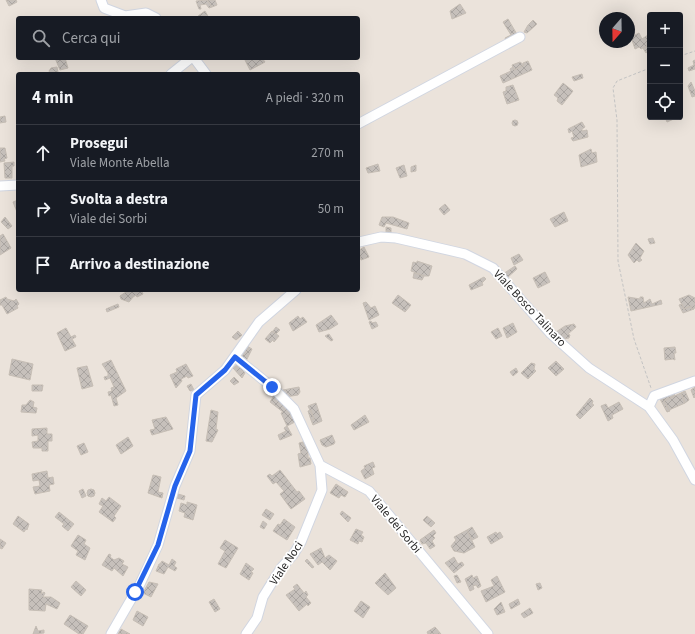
<!DOCTYPE html>
<html lang="it">
<meta charset="utf-8">
<style>
body{margin:0;font-family:"Source Sans 3",sans-serif;background:#242831;color:#f1f3f6}
.controls{position:absolute;right:12px;top:12px;display:grid;overflow:hidden;border-radius:4px;box-shadow:0 4px 16px #0002}
.controls button{width:36px;height:36px;display:grid;place-items:center;padding:0;border:0;border-bottom:1px solid #363941;background:#171b24;color:#f1f3f6;font:20px sans-serif}
.compass{position:absolute;left:599px;top:12px;width:36px;height:36px;border-radius:50%;background:#171b24;box-shadow:0 4px 16px #0002;rotate:200deg}
.stop{position:absolute;width:12px;height:12px;margin:-9px;border:3px solid #2563eb;border-radius:50%;background:#fff}
.stop.end{background:#2563eb;border-color:#fff;box-shadow:0 1px 4px #0008}
.list{margin:0;padding:0;list-style:none}
h2{display:flex;justify-content:space-between;align-items:center;height:52px;margin:0;padding:0 16px;font-size:17px}
h2 small{font-size:13px;font-weight:400;color:#9ea1a6}
.list li{display:grid;grid-template-columns:26px 1fr auto;gap:12px;align-items:center;box-sizing:border-box;height:56px;padding:0 16px;border-top:1px solid #363941}
.list b{display:block;font-size:15px;white-space:nowrap}
.list p{margin:0;font-size:13px;white-space:nowrap;color:#9ea1a6}
.list em{font-size:13px;font-style:normal;color:#9ea1a6}
.icon{flex:none;width:22px;height:22px;fill:none;stroke:currentColor;stroke-width:2;stroke-linecap:round;stroke-linejoin:round}
.map{position:relative;flex:none;width:695px;height:634px;overflow:hidden}
.search{position:absolute;background:#171b24;box-shadow:0 4px 16px #0002;left:16px;top:16px;width:344px;height:44px;display:flex;align-items:center;gap:10px;box-sizing:border-box;padding:0 14px;border-radius:4px;color:#9ea1a6;font-size:15px}
.panel{position:absolute;background:#171b24;box-shadow:0 4px 16px #0002;left:16px;top:72px;width:344px;height:220px;border-radius:4px}
.map>svg:first-child{display:block}
.building{fill:url(#building-cross-hatch);stroke:#c6beb5}
.lines{fill:none;stroke-linecap:round;stroke-linejoin:round}
.minor-casing{stroke:#d1d6e1;stroke-width:11}
.path{stroke:#c3c3c3;stroke-width:1;stroke-dasharray:3 2;stroke-linecap:butt}
.minor{stroke:#fff;stroke-width:9}
.route{stroke:#2563eb;stroke-width:5}
.labels{text-anchor:middle;stroke-width:3.5;stroke-linejoin:round;paint-order:stroke}
.street-label{font-size:12px;fill:#292929;stroke:#fff}
</style>
<div class="map">
<svg width="695" height="634" viewBox="0 0 695 634">
<defs>
<pattern id="building-cross-hatch" width="8" height="8" patternUnits="userSpaceOnUse"><rect width="8" height="8" fill="#c6c0bb"/><path d="M0 0l8 8M0 8l8-8" fill="none" stroke="#aaa5a1"/></pattern>
</defs>
<rect width="100%" height="100%" fill="#ebe3db"/>
<path class="building" d="M6,0h10l1,2 -8,4z
M207,0l5,7 -3,1 -3,-4 -6,1 1,4h-2l-3,-8z
M207,0h8l2,5 -5,2z
M460,4l6,9 -14,6 -2,-8z
M205,11l4,7h-10l-1,-2z
M508,19l10,17 -11,6 -2,-4 6,-3 -8,-13z
M533,20l4,4 -10,9 -3,-1 4,-7z
M639,33l3,6 6,-4 2,9 -9,5 -2,-2 -4,2 -4,-12z
M647,46l3,1v3l-4,3 -3,-5z
M55,58h10l3,10 -8,2z
M244,58h18l3,4 -15,8z
M695,60v9l-6,2 -1,-3 6,-3 -1,-4z
M528,61l4,9 -29,13 -3,-7 11,-5 -1,-2 3,-2 1,3 10,-5 -1,-2z
M520,62l4,3 -10,5 -2,-5z
M57,67l1,5 -8,1 -1,-2 2,-3z
M582,74l1,4 -9,3 -2,-4z
M691,82l4,9v5l-3,1 -4,-11z
M563,83l10,8 -11,14 -5,-4 1,-3 -4,-3z
M513,85l6,15 -12,4 -4,-12 3,-1v-4z
M5,116l1,6 -6,1v-6z
M665,117h10l1,1 -9,4z
M512 123a3 3 0 1 1 6 0a3 3 0 1 1-6 0Z
M582,122l3,5 -3,2v2l5,-1 1,7 -15,4 -2,-3 3,-1 -2,-6 -3,2 -1,-4z
M0,148h5l2,10 -3,1 1,2 -5,1z
M591,149l1,4 4,-1 1,10 -16,5 -2,-12z
M14,162v4h-2v12h-7l-1,-15z
M378,164l2,7 -12,2 -2,-5z
M404,165l3,11 -7,2 -4,-10z
M416,165v6l-5,1v-5z
M18,200v12h-1l-4,-10z
M445,204l5,6 -6,5 -5,-6z
M564,212l4,9 -13,6 -5,-8z
M5,217l7,9 -4,3 -7,-7z
M382,217h11l16,6 -2,6 -21,-6 -2,4 -5,-2z
M386,227l5,1v5h-5z
M3,234l8,14 -11,7v-19z
M653,238l2,5 -5,1 -2,-5z
M636,243l8,8 -4,7 2,2 -3,2 -2,-2 -3,3 -6,-8z
M364,247l5,10 -8,3 -1,-4 -2,1v-6z
M519,254l4,6 -9,5 -3,-7z
M417,261l15,5 -3,10h-5l-13,-5 2,-9 4,1z
M515,266l2,3 -10,9 -4,-4z
M545,272l5,10 -12,6 -5,-10z
M414,273l10,3 -2,4 -9,-2z
M484,277l2,2 -4,4 1,2 -12,5 -2,-5z
M129,290h12l2,4 -6,3 -1,-2 -3,2 -4,5 -8,-3 -1,-3z
M398,295l13,10 -6,7 -13,-9z
M689,295l6,3v10l-3,1 -1,-3 -7,3 -5,-10z
M6,297l1,2 7,2 2,-2 3,5 -2,2 1,2 -11,6 -5,-9h-2v-5z
M628,297l12,2v-2h3l1,6 6,-4 2,5 9,-4 1,4 -31,7z
M366,302l5,6 4,-2 4,9 -10,5 -6,-17z
M118,304l1,3 -12,5 -1,-3z
M682,304l2,5 7,-3 1,3h2l-11,4 -4,-8z
M331,315l7,9 -8,5 -11,3 -3,-7z
M298,316l2,3 3,-2 4,5 -14,9 -4,-8z
M371,321l1,2 4,-1 2,4 -6,3 -3,-7z
M513,323l4,9 -10,6 -4,-10z
M574,324l2,3 -8,7 2,1 -1,3 -6,1 -7,-7 9,-6z
M276,327l4,3 -4,4 -3,-3z
M66,328l5,9 4,-2 1,2 -4,2 4,7 -11,5 -8,-18z
M498,328l4,8 -6,3 -5,-7z
M238,331l4,4 -6,5 -4,-3z
M272,331l7,5 -5,6 -1,-2 -3,3 -5,-4z
M329,334l4,6 -2,1 -6,-5z
M247,346l5,3 -6,12 -5,-4z
M675,347l1,6h-2l1,7 -2,-1 -8,1 -1,-12z
M12,359l21,5 -3,16 -21,-5z
M111,360l15,31 -10,7 2,7 -4,1 -3,-11 -2,1 -1,-4 4,-1 -1,-3 3,-1 -4,-9 -5,2 -1,-3 4,-1v-3l-6,-9z
M556,361l8,8 -8,7 -8,-8z
M531,363l4,1 -1,5 2,2 -8,8 -7,-6z
M186,364l7,12 -5,2 -1,-2 -6,3 1,2 -6,7 -6,-13 7,-3 -1,-3z
M238,364l7,9 -3,5 -9,-10z
M87,366l6,20 -11,3 -5,-21z
M516,368l2,4 -5,4 -3,-4z
M234,377l5,5 -5,3 -4,-4z
M191,384l3,6 -4,1 -3,-5z
M32,385h11l-1,6h-10z
M299,387l1,5 -2,3 -13,2 -2,-7z
M695,387v10l-1,1 -3,-8z
M685,391l4,9 -4,3 -4,-10z
M674,393l1,3 -11,5 6,10 -3,1 -7,-13z
M681,393l4,10 -16,7 -5,-9z
M275,394l20,22 2,5 -10,5 -6,-13 2,-1 -13,-10z
M590,398l3,3 -1,3 2,1 -14,14 -4,-4z
M30,400l4,2 -1,5 4,1 -1,5 -15,-1 1,-7h4z
M619,402l4,7 -11,6 1,3 -5,3 -7,-15 5,-2 2,4z
M316,403l6,18 -9,4 -2,-5 3,-1 -6,-13z
M211,410l7,2 -2,17 2,1 -6,12 -6,-1z
M311,410l3,9 -3,1 -3,-9z
M365,415l4,7 -15,8 -3,-5z
M166,417l7,12 -21,6 -2,-5 5,-1 -3,-9z
M287,426l5,9 -12,5 -2,-5 8,-4 -2,-3z
M47,428v6h5v7h-4v10h-6v-3h-9l-1,-6 6,-1v-6l-6,1v-7z
M332,435l3,7 -1,2 -8,3 -4,-2 -2,-5z
M128,437l5,9 -12,8 -5,-9z
M303,442l5,7v9h2l1,6 -11,3 -2,-13 3,-1 -2,-10z
M84,443l4,9 -7,3 -4,-9z
M373,462l2,5 -3,1 2,6 -9,5 -4,-8 4,-3 -1,-2z
M280,470l17,22 2,-1 6,8 -14,10 -11,-15 4,-3 -8,-9 -3,2 -6,-8 3,-2 2,2z
M47,471l1,7 5,-1 1,7 -5,1 1,6 -15,3 -2,-7 7,-1 -1,-6 -6,1 -1,-7z
M153,475l8,2 -3,15 5,1 -1,5 -14,-5z
M336,484l12,8 -3,5 -4,-2 -2,3 -9,-5z
M87 493a4 4 0 1 1 8 0a4 4 0 1 1-8 0Z
M83,489l3,7 -4,2 -3,-7z
M178,494l7,2 -1,4 -7,-2z
M109,497l12,9 -7,10 2,2 -3,4 -14,-10 4,-6 -4,-2 3,-6 4,3z
M187,502l10,3 -4,15 -9,-3 1,-4 -6,-2 2,-8 6,2z
M266,509l8,5 -4,6 -8,-5z
M342,511l9,7 -3,4 -8,-8z
M59,512l15,12 -6,7 -6,-5 2,-2 -9,-7z
M18,516l11,8 -2,6 -1,-1 -2,3 -11,-8z
M427,516l8,7 -4,4 -8,-7z
M284,519l11,8 -8,13 -14,-9 5,-7 2,1z
M263,521l4,3 -3,5 -4,-2z
M472,527l6,10 -6,3 -5,-10z
M356,529l7,3 -2,3 3,2 -2,5 -3,-1 -1,3 -8,-4z
M434,530l2,3 -3,3 2,2 -3,3 3,5 -5,3 -4,-6 -4,1 -2,-4z
M467,530l8,17 -11,6 -10,-2 -3,-5 5,-6 -2,-3z
M496,532l1,2 3,-2 3,5 -12,7 -4,-7z
M78,535l8,5 -2,4 6,4 -5,12 -9,-5 2,-4 -7,-5z
M0,539l6,4 -4,6 -2,-1z
M225,540l13,8 -12,20 -8,-4 7,-13 -5,-3z
M321,548l4,10 4,-3 8,6 -7,9 -8,-8 -4,3 -8,-11z
M109,554l2,1 -1,2 4,3 5,-2 5,3 -2,3 6,3 -5,9 -9,-8 -2,3 -10,-6z
M454,557l4,7 4,-2 2,3 -10,8 -9,-10z
M172,559l4,3 -2,4 3,2 -2,3 -7,-4 -4,7 -8,-3 3,-7h1l2,-3 7,4z
M307,559l7,8 -2,1 -7,-7z
M246,563l8,6 -3,3 2,1 -4,7 -9,-6z
M385,573l11,15 -8,7 -13,-12z
M457,575l4,7 -4,1 -3,-7z
M472,575l1,3 4,-2 4,10 -3,2 -2,-3 -3,1 1,3 -4,2 -5,-12z
M497,576l8,16 -19,10 -5,-11 13,-5 -3,-6z
M76,581l10,9 -5,6 -10,-9z
M149,582l9,2 -7,13 -8,-4z
M540,583l2,5 -4,2 -2,-6z
M297,584l7,9 2,-2 2,4 -2,2 5,6 -3,3 -1,-2 -8,7 -13,-16 9,-6 -2,-2z
M29,589l13,1 -1,4 3,-2 1,1 -2,4h8l9,6 -3,6 -11,-5 -1,7 -16,-1z
M214,599l6,10 -5,3 -6,-10z
M518,599l2,5 -9,5 -2,-5z
M361,601l9,6 -7,11 -9,-7z
M501,602l4,10 -8,3 -3,-6z
M530,608l3,5 -9,5 -3,-4z
M137,611l11,6 -5,9 -10,-6z
M70,615l18,11 -5,8h-4l-15,-10z
M36,626l2,5 6,-1v3l-11,1z
M435,627l6,7h-13l-1,-2z
M121,629l9,5h-12z"/>
<g class="lines">
<defs>
<path id="minor" d="M101,0l3,8 21,8 21,-3 10,5
M194,58l12,16
M171,74l20,-16
M358,124l162,-87
M0,186l18,-1
M359,242l22,-5 15,1 69,16 28,14 58,66 38,34 60,39 24,33 22,40
M235,357l37,30 22,22 26,56 49,26 119,143
M649,407l5,-11 41,-15
M111,634l29,-50 18,-39 17,-59 15,-35 6,-56 29,-25 34,-48 37,-32
M246,634l11,-16 6,-21 18,-29 12,-13 8,-13 21,-52 -2,-25"/>
</defs>
<use href="#minor" class="minor-casing"/>
<path class="path" d="M680,56l15,-5
M650,68l-33,13 -4,7 4,32 1,141 16,78 17,49"/>
<use href="#minor" class="minor"/>
</g>
<g class="lines">
<path class="route" d="M135,592l23,-47 17,-59 15,-35 6,-56 29,-25 10,-13 37,30"/>
</g>
<g class="labels">
<g class="street-label">
<text transform="translate(530 308) rotate(47)" y="4">Viale Bosco Talinaro</text>
<text transform="translate(396 524) rotate(50)" y="4">Viale dei Sorbi</text>
<text transform="translate(286 563) rotate(-56)" y="4">Viale Noci</text>
</g>
</g>
</svg>
<div class="controls">
<button>+</button>
<button>−</button>
<button><svg class="icon" aria-label="locate" viewBox="0 0 24 24"><circle cx="12" cy="12" r="6"/><path d="M12 2v4M12 18v4M2 12h4M18 12h4"/></svg></button>
</div>
<svg class="compass" viewBox="-18 -18 36 36"><path d="M0-13l5 13h-10z" fill="#e53935"/><path d="M0 13l5-13h-10z" fill="#9ea1a6"/></svg>
<div class="stop" style="left:135px;top:592px"></div>
<div class="stop end" style="left:272px;top:387px"></div>
<div class="search"><svg class="icon" aria-label="search" viewBox="0 0 24 24"><circle cx="10" cy="10" r="6"/><path d="M15 15l6 6"/></svg>Cerca qui</div>
<section class="panel">
<h2>4 min<small>A piedi · 320 m</small></h2>
<ul class="list">
<li><svg class="icon" aria-label="ahead" viewBox="0 0 24 24"><path d="M12 20V5M6 11l6-6 6 6"/></svg><div><b>Prosegui</b><p>Viale Monte Abella</p></div><em>270 m</em></li>
<li><svg class="icon" aria-label="right" viewBox="0 0 24 24"><path d="M7 20v-9h11M14 6l5 5-5 5"/></svg><div><b>Svolta a destra</b><p>Viale dei Sorbi</p></div><em>50 m</em></li>
<li><svg class="icon" aria-label="arrive" viewBox="0 0 24 24"><path d="M6 21V4h12l-3 4 3 4H6"/></svg><div><b>Arrivo a destinazione</b></div></li>
</ul>
</section>
</div>
